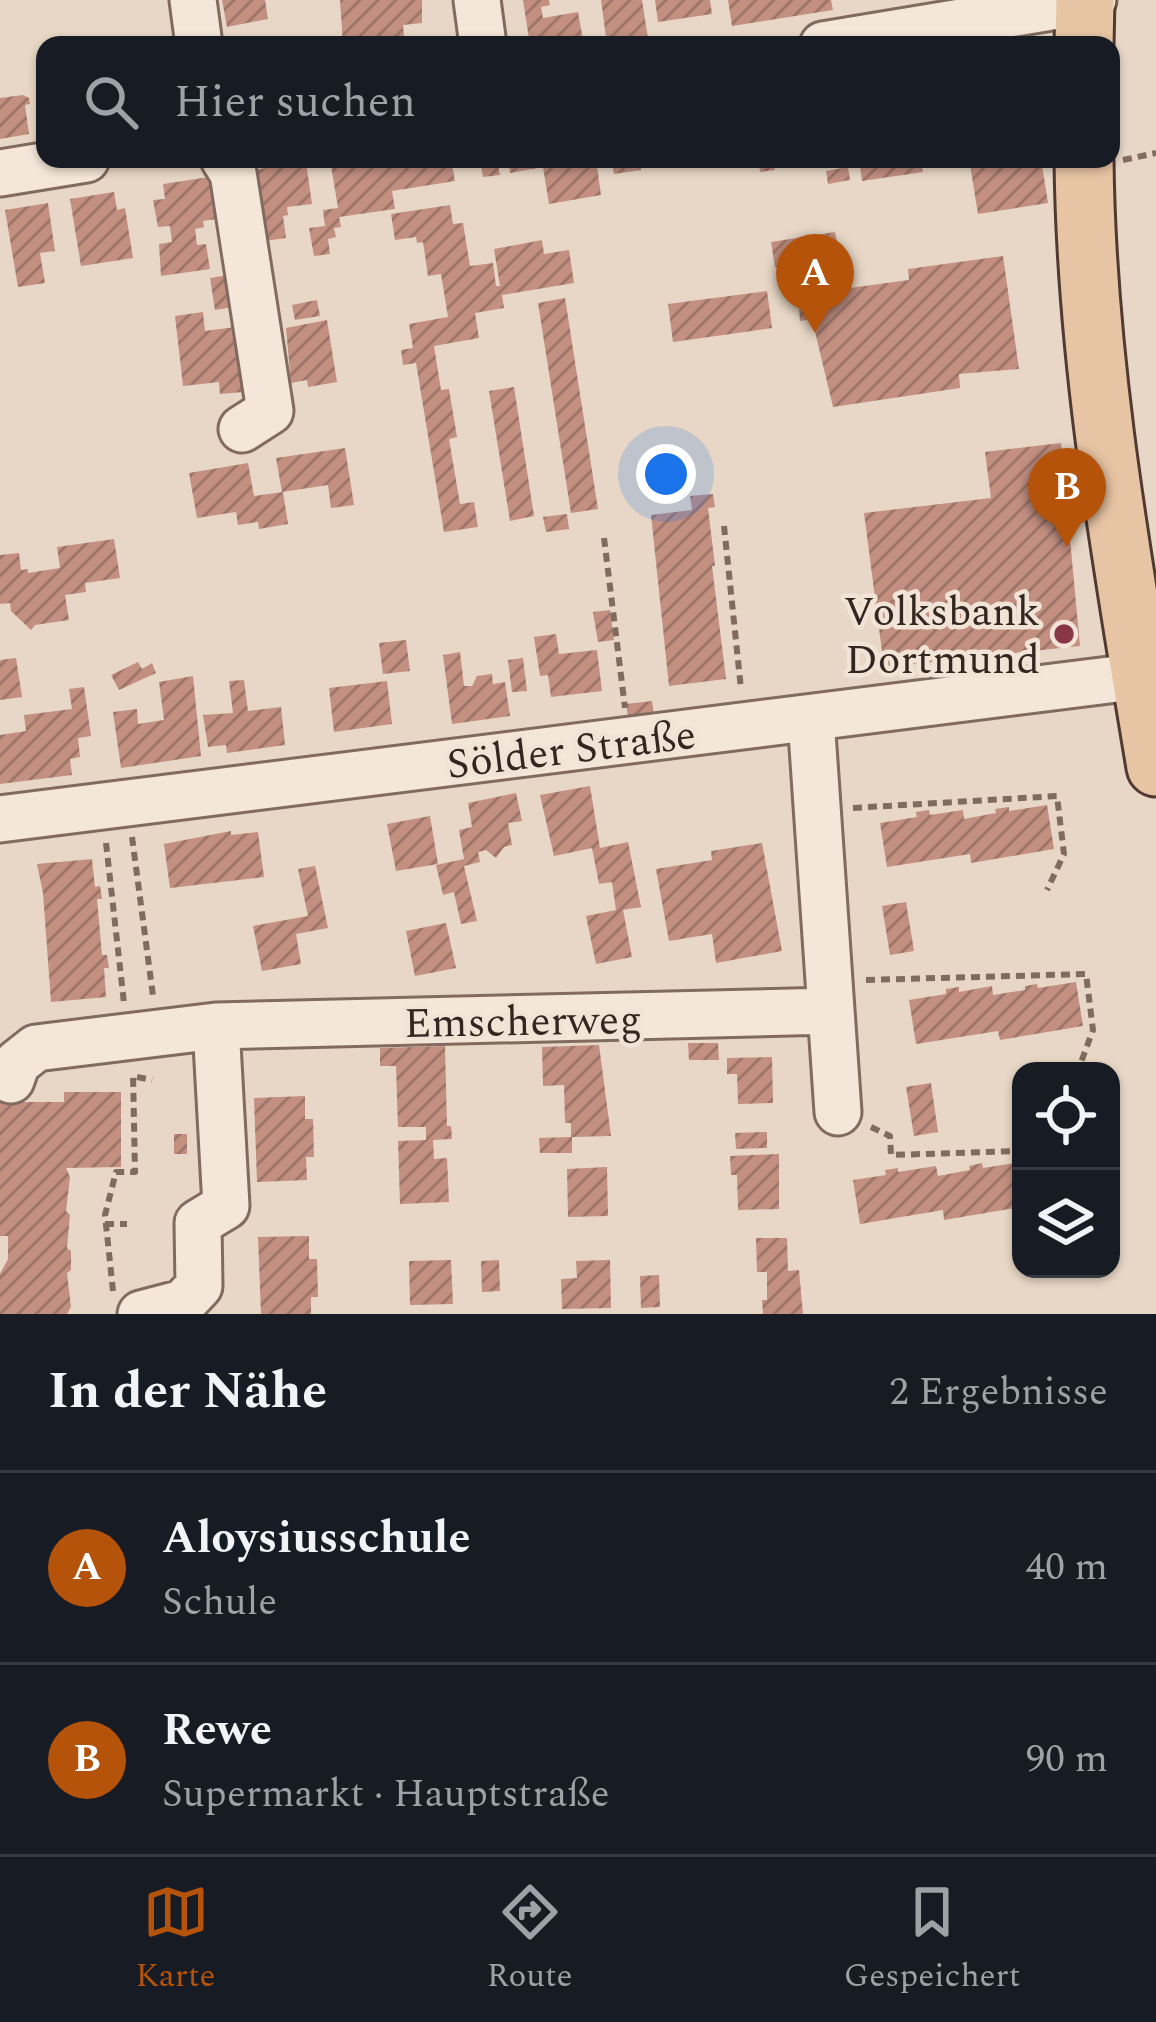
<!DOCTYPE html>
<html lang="de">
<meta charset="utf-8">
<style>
body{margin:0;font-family:Spectral,serif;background:#242831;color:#f1f3f6}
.controls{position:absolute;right:36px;bottom:36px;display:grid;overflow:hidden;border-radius:24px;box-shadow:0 3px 9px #0004}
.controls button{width:108px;height:108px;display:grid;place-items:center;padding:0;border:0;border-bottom:3px solid #363941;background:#171b24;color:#f1f3f6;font:60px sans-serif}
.you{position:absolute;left:666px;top:474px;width:42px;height:42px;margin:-30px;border:9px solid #fff;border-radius:50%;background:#1a73e8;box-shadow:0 0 0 18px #1a73e833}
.badge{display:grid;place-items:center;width:78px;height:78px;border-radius:50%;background:#b45309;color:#fff;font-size:39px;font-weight:700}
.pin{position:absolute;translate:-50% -99px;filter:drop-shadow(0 3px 6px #0008)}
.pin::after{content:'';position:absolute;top:63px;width:42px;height:36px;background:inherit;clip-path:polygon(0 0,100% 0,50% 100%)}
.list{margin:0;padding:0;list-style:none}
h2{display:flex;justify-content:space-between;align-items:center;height:156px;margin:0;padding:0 48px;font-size:51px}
h2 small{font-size:39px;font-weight:400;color:#9ea1a6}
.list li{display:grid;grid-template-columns:78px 1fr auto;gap:36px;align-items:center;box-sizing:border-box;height:192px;padding:0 48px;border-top:3px solid #363941}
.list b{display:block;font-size:45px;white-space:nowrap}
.list p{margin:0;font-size:39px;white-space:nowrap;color:#9ea1a6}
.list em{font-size:39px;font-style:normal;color:#9ea1a6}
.icon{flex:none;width:66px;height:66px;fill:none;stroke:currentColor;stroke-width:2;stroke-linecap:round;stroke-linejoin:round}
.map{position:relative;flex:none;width:1156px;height:1314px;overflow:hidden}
.search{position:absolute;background:#171b24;box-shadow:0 3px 9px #0004;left:36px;right:36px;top:36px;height:132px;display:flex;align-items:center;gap:30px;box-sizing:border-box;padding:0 42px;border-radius:24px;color:#9ea1a6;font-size:45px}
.sheet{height:540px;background:#171b24}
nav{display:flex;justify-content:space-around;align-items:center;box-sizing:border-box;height:168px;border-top:3px solid #363941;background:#171b24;font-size:33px;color:#9ea1a6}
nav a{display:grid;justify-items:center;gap:6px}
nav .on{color:#b45309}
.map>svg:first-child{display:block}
.building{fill:url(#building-hatch)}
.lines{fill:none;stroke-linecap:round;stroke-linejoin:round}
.minor-casing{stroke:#816a5e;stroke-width:51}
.major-casing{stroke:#503a32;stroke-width:63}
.path{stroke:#816a5e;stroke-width:6;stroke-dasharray:9 6;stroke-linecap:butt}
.minor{stroke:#f4e6d8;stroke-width:45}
.major{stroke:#e7c4a3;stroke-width:57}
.poi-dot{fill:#893647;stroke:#f1e3d5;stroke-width:4.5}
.labels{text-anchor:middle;stroke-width:9;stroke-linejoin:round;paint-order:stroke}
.poi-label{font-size:42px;fill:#332620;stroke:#f1e3d5;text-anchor:end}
.street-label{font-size:42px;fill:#332620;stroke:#f1e3d5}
</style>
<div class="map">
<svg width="1156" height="1314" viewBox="0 0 1156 1314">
<defs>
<pattern id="building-hatch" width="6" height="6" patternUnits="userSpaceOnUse" patternTransform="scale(3)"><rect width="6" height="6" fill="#c28f81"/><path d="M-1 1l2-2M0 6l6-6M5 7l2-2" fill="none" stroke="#9e7569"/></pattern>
</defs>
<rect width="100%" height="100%" fill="#e8d7c6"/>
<path class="building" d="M222,0h43l3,19 -41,8z
M340,0h82v23l-19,2 2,20h-62z
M523,0h26l1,5 -9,2 2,11 35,-6 6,33h-54z
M601,0h41l6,38 -41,7z
M655,0h55l2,14 -54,8z
M728,0h103l2,10 -101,16z
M23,95l6,3 1,6 -5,1 4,29 -29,5v-41z
M330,159h121l4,22 -63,10 3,18 -56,8 2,10 -7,1 2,9 -8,2 2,15 -16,2 -5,-28 16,-2 -2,-16 15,-2z
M480,159h17l3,16 -17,2z
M508,159h42l1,7 18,-2v-5h27l5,36 -52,9 -6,-37 -33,6z
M611,159h28l2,11 -27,4z
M736,159h37l2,11 -15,2 -1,-10 -22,4z
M859,159h62l2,13 -61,9z
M1002,159h39l7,44 -70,11 -8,-49z
M306,162l6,42 -25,3 1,8 -5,1 3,22 -22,3 -12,-71z
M848,167l2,13 -22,4 -2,-13z
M216,176l7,42 -20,3 1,6 -9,2 2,16 9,-1 4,25 -49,7 -2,-32 13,-2 -2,-16 -12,1 -5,-27 12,-1 -2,-15z
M114,192l3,18 8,-2 8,50 -52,8 -11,-67z
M48,203l7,48 -15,2 5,30 -27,4 -13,-77z
M450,205l3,19 10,-1 7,43 23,-3 3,23h4l-6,-37 48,-9 2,14 25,-4 5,33 -72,12 2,13 -29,5 4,25 -45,8 7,44 8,-1 8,48 -8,2 11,65 14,-2 4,25 -34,5 -28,-169 -13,2 -2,-15 12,-2 -4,-24 39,-7 -7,-43 -13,2 -5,-34 -6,1 -1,-6 -21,3 -4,-26z
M835,232l5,25 -65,10 -4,-25z
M1003,256l16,113 -60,5 1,14 -127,19 -21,-88 -12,2 -2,-26 111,-15 -1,-11z
M241,273l5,32 -31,5 -5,-32z
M767,291l5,37 -99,14 -5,-38z
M565,298l33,211 -27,4 -33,-210z
M317,300l3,16 -25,4 -3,-15z
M203,312l2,19 30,-4 8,65 -23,2 -1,-12 -36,4 -8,-70z
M327,320l10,62 -29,5 -1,-7 -16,3 -5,-55z
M514,387l20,129 -24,5 -21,-130z
M1061,443l19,203 -196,21 -20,-154 127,-15 -6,-46z
M345,448l9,57 -23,3 -3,-23 -46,7 -6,-34z
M248,463l6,33 29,-4 5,32 -29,5 -1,-7 -20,3 -2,-13 -39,6 -8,-45z
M713,494l2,13 -7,1 7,58h-3l14,113 -57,7 -18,-171 41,-5 -2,-14z
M567,514l2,15 -23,3 -3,-15z
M114,539l6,39 -35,5 1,9 -21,3 4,25 -34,5 -4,5 -20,-19 -1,-8 -10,1v-49l19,-2 2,17 7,-1v4l32,-5 -3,-21z
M610,610l4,30 -16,2 -5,-30z
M556,634l3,20 38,-4 5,41 -51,6 -3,-22 -8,1 -6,-39z
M406,640l4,31 -27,3 -4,-31z
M460,652l4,34h8l5,-10 15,-2 1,10 12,-2 5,34 -58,8 -9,-69z
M16,658l6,39 -22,3v-40z
M523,658l4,33 -15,1 -4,-32z
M138,662l4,7 10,-6 4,10 -37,17 -8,-15z
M193,676l8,80 -80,12 -8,-56 24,-3 1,15 26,-4 -5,-38z
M244,680l4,31 33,-4 4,38 -58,8 -1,-8 -18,2 -5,-32 30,-2 -4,-32z
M387,681l5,43 -58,8 -5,-44z
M84,687l7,49 -13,2 2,19 -10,2 2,16 -72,9v-49l26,-4 -2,-16 48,-6 -3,-20z
M652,701l2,13 -26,3 -2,-13z
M590,786l10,62 28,-6 13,65 -18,3 9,47 -36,7 -10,-48 30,-6 -4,-28 -13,2 -7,-36 -38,8 -14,-61z
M516,793l6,28 -14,2 4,22 -8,2 -8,11 -10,-8 -8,2 2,10 -16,4 13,55 -16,3 -7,-32 -11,3 -7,-30 28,-6 -5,-29 13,-3 -4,-24z
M1047,805l7,44 -83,14 -1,-9 -83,13 -7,-44 37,-6 -1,-5 13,-2 1,5 33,-5 1,9 32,-6 -1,-4 14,-2v4z
M430,816l8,48 -42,7 -9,-47z
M231,831v4l27,-3 6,45 -94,11 -6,-44z
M762,843l20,108 -66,12 -4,-29 -43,7 -13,-72 56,-9 -1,-9z
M92,859l3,28 5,-1 2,13h-5l5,56h5l2,13h-5l2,29 -55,5 -8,-109 -6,-29z
M315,866l13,62 -32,6 5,30 -39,7 -9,-45 55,-10 -10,-47z
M906,902l8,49 -24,4 -8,-49z
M446,923l10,45 -41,8 -9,-45z
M1076,982l7,44 -83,14 -2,-9 -82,13 -7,-44 37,-6v-5l13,-2v5l33,-6 1,9 32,-5v-4l12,-2 1,4z
M688,1043h30l1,17h-30z
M599,1045l12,91 -39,1v16h-32l-1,-15 32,-1v-14h-6l-1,-38 -21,1 -1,-39z
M445,1046l2,80h4l1,13 -19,1 1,19 13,-1 2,44 -49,2 -2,-63 28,-1v-13h-28l-2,-61h-16v-18z
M772,1057l1,46 -35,1 -1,-30h-10v-16z
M931,1083l7,49 -24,4 -8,-49z
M64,1092h57v75l-55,1 4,9 -4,34 4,4 -3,33 4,3v19l-4,3 4,34 -4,7h-67v-40l8,-15v-23h-8v-134h64z
M305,1096v23h8l1,38h-8l1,23 -50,2 -3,-84z
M767,1132v16l-31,1 -1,-16z
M174,1134h13v20h-13z
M779,1154v55l-41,1 -1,-35h-6l-1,-19z
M1021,1162v45l-77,13 -1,-10 -83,14 -7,-44 33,-5 -1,-5 13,-2v4l38,-6 2,10 32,-6 -1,-4 13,-3 1,5z
M607,1167l1,49 -40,1 -1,-48z
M309,1236v23h8l1,38h-7v17h-50l-3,-77z
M756,1238h31l1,33 11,-1 4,44h-40l-1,-14h5v-28h-10z
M451,1260l2,44 -43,1 -1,-44z
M499,1260l1,31 -18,1 -1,-31z
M610,1260l1,48 -49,1 -1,-30 16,-1 -1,-17z
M659,1275l1,32 -19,1 -1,-32z"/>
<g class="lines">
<defs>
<path id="minor" d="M193,0l6,45
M477,0l6,45
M823,45l270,-45
M224,159l9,14 37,238 -28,18
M0,173l86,-14
M811,718l27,394
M0,819l1141,-143
M11,1080l6,-17 19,-15 180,-22
M141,1314l42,-11 16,-17 -1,-63 28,-17 -10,-180 615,-15"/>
<path id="major" d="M1084,45l1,-45
M1084,159c2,204 39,407 72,608"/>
</defs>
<use href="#minor" class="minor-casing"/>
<use href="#major" class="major-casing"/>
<path class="path" d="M1123,160l33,-7
M724,526l17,163
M604,538l21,170
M853,808l204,-12 7,58 -17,36
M132,837l21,159
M106,843l18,160
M866,980l220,-6 7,56 -13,35
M137,1077l15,3
M871,1127l19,9 1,19 130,-4
M105,1224h22
M113,1291l-8,-76 11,-43h19l-2,-99"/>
<use href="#minor" class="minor"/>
<use href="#major" class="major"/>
</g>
<circle class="poi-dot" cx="1064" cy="634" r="12"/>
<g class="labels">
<g class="poi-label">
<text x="1040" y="625">Volksbank<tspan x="1040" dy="48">Dortmund</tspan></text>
</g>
<g class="street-label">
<text transform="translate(571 748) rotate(-7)" y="15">Sölder Straße</text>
<text transform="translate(523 1020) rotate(-1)" y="15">Emscherweg</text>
</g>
</g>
</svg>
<div class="controls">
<button><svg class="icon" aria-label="locate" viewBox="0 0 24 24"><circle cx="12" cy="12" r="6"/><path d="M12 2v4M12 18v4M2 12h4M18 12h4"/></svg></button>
<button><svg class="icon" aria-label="layers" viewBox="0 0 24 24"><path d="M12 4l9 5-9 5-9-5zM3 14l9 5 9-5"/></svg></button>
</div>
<div class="you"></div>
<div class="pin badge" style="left:815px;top:333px">A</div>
<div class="pin badge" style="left:1067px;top:547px">B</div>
<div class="search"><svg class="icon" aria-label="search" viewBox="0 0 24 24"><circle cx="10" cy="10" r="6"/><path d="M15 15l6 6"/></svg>Hier suchen</div>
</div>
<section class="sheet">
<h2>In der Nähe<small>2 Ergebnisse</small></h2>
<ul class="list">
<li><span class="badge">A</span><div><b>Aloysiusschule</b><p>Schule</p></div><em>40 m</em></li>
<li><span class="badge">B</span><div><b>Rewe</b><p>Supermarkt · Hauptstraße</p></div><em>90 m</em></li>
</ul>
</section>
<nav>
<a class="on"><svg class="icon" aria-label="map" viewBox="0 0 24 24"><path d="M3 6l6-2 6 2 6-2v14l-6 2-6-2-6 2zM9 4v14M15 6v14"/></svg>Karte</a>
<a><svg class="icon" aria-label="directions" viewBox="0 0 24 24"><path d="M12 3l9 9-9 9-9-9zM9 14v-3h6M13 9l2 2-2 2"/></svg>Route</a>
<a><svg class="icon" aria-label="saved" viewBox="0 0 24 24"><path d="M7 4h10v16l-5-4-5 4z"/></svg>Gespeichert</a>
</nav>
